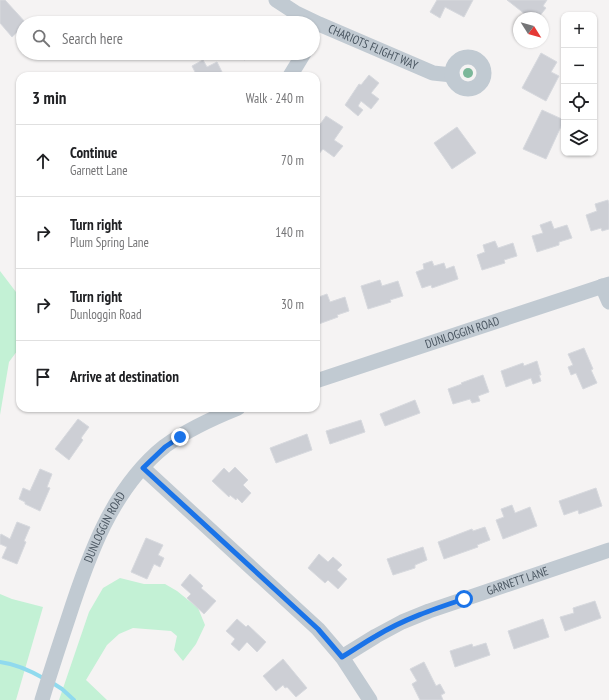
<!DOCTYPE html>
<meta charset="utf-8">
<style>
body{margin:0;font-family:"PT Sans Narrow",sans-serif;background:#f6f6f6;color:#202124}
.controls{position:absolute;right:12px;top:12px;display:grid;overflow:hidden;border-radius:8px;box-shadow:0 1px 3px #0004}
.controls button{width:36px;height:36px;display:grid;place-items:center;padding:0;border:0;border-bottom:1px solid #e0e0e0;background:#fff;color:#202124;font:20px sans-serif}
.compass{position:absolute;left:513px;top:12px;width:36px;height:36px;border-radius:50%;background:#fff;box-shadow:0 1px 3px #0004;rotate:127deg}
.stop{position:absolute;width:12px;height:12px;margin:-9px;border:3px solid #1a73e8;border-radius:50%;background:#fff}
.stop.end{background:#1a73e8;border-color:#fff;box-shadow:0 1px 4px #0008}
.list{margin:0;padding:0;list-style:none}
h2{display:flex;justify-content:space-between;align-items:center;height:52px;margin:0;padding:0 16px;font-size:17px}
h2 small{font-size:13px;font-weight:400;color:#757577}
.list li{display:grid;grid-template-columns:26px 1fr auto;gap:12px;align-items:center;box-sizing:border-box;height:72px;padding:0 16px;border-top:1px solid #e0e0e0}
.list b{display:block;font-size:15px;white-space:nowrap}
.list p{margin:0;font-size:13px;white-space:nowrap;color:#757577}
.list em{font-size:13px;font-style:normal;color:#757577}
.icon{flex:none;width:22px;height:22px;fill:none;stroke:currentColor;stroke-width:2;stroke-linecap:round;stroke-linejoin:round}
.map{position:relative;flex:none;width:609px;height:700px;overflow:hidden}
.search{position:absolute;background:#fff;box-shadow:0 1px 3px #0004;left:16px;top:16px;width:304px;height:44px;display:flex;align-items:center;gap:10px;box-sizing:border-box;padding:0 14px;border-radius:22px;color:#757577;font-size:15px}
.panel{position:absolute;background:#fff;box-shadow:0 1px 3px #0004;left:16px;top:72px;width:304px;height:340px;border-radius:12px}
.map>svg:first-child{display:block}
.green{fill:#c3f1d5}
.lines{fill:none;stroke-linecap:round;stroke-linejoin:round}
.stream{stroke:#90daee;stroke-width:4}
.building{fill:#cdcfd5;stroke:#d7d9de}
.minor{stroke:#c1cad2;stroke-width:15}
.tree{fill:#7bb799}
.route{stroke:#1a73e8;stroke-width:5}
.labels{text-anchor:middle;stroke-width:3.5;stroke-linejoin:round;paint-order:stroke}
.street-label{font-size:12px;fill:#4a5661;stroke:#fff}
</style>
<div class="map">
<svg width="609" height="700" viewBox="0 0 609 700">
<rect width="100%" height="100%" fill="#f5f3f3"/>
<path class="green" d="M0,271l19,25 1,3v48l-11,15 -9,53z
M120,578l24,6h21l12,7 21,17 7,17 -9,19 -13,17 -9,-11 3,-14 -6,-5 -38,-3 -14,6 -12,11 -21,35 21,20h-48l30,-88 14,-24z
M0,594l12,5 31,8 -27,93h-16z"/>
<g class="lines">
<path class="stream" d="M0,662c16,2 31,9 45,17
M51,682l11,7 12,11"/>
</g>
<path class="building" d="M0,0h5l21,23h-3v4l-11,10 -12,-14z
M437,0h36l-9,17 -19,-10 -5,11 -10,-6z
M507,0h40l-4,6 3,2 -8,10h-8z
M234,53h14l-3,7 -12,-4z
M541,53l16,9 -6,10 8,4 -13,25 -24,-13z
M203,60l4,7 10,-5 7,14h-32l4,-2 -4,-8z
M369,75l10,8 -8,10 8,6 -8,10 -10,-8 -3,5 5,4 -5,6 -13,-11 14,-21 2,1z
M542,110l22,10 -18,39 -23,-10z
M326,116l17,11 -9,13 9,6 -9,11 -11,-8 -5,6 -2,-1v-24z
M457,127l19,26 -24,16 -18,-26z
M608,200l1,4v25l-7,2 -1,-3 -10,3 -5,-16 11,-4 -2,-7z
M551,221l3,8 13,-4 5,13 -13,4v3l-22,7 -5,-16 11,-3 -3,-8z
M495,241l3,7 15,-5 4,13 -13,4 1,3 -23,7 -5,-15 8,-3 -2,-7z
M432,261l2,5 10,-3 2,6 8,-3 4,13 -26,9 -1,-3 -9,3 -6,-16 8,-3 -1,-5z
M380,280l2,6 16,-5 5,15 -13,4 1,2 -23,7 -7,-23z
M327,294l3,8 15,-5 4,14 -12,4 1,2 -22,8v-27z
M584,348l9,21 -2,1 6,13 -14,6 -7,-16 -5,2 -3,-8 5,-2 -5,-11z
M537,361l4,14h-2l2,6 -8,3 -2,-6 -25,9 -5,-16 22,-8 1,3z
M483,375l6,17 -11,4 2,5 -8,2 -2,-4 -17,5 -5,-15 14,-5 -1,-1z
M415,400l5,13 -35,13 -5,-12z
M78,419l11,8 -8,11 2,2 -14,20 -14,-11z
M361,420l4,12 -35,12 -4,-13z
M307,434l5,16 -36,13 -6,-15z
M235,467l13,13 -5,5 8,8 -9,10 -5,-5 -1,2 -6,-5 -1,2 -17,-16 12,-13 5,5z
M40,469l12,5 -5,13 3,1 -10,23 -15,-7v-2l-6,-3 4,-11 7,3z
M596,488l6,18 -23,8 -1,-4 -14,5 -5,-14z
M512,505l3,8 15,-6 7,19 -34,13 -7,-19 8,-3 -3,-8z
M17,522l13,5 -6,14 2,1 -9,22 -15,-6 5,-11 -7,-3v-8l1,-2 9,5z
M485,527l5,13 -13,5 1,2 -34,12 -6,-17 34,-13 1,2z
M146,538l17,7 -5,10 6,3 -4,9 -6,-3 -7,15 -16,-7z
M423,547l4,13 -12,5v3l-22,7 -6,-16z
M319,554l9,8 5,-5 9,8 -5,5 10,9 -9,10 -10,-9 -3,3 -17,-15z
M190,574l13,12 -2,2 15,13 -12,13 -17,-16 4,-4 -10,-9z
M595,601l6,17 -36,13 -5,-14 14,-4 -1,-5z
M237,619l9,8 2,-2 18,17 -9,10 -10,-10 -8,9 -8,-7 4,-5 -9,-8z
M543,619l6,18 -35,12 -6,-18z
M486,643l4,12 -35,12 -5,-16 22,-7 1,3z
M283,659l24,29 -11,9 -9,-10 -2,1 -2,-3 -7,6 -13,-15z
M424,662l12,24 4,-2 5,9 -4,2 2,5h-23l-8,-16 5,-3 -7,-12z"/>
<g class="lines">
<g class="minor">
<path id="s1" d="M276,0l20,13 23,11 114,49 19,2"/>
<circle cx="468" cy="73" r="16"/>
<path d="M290,76l14,-23"/>
<path d="M602,286l7,16"/>
<path id="s2" d="M316,381l293,-97"/>
<path d="M143,468l175,161 24,28 28,43"/>
<path id="s3" d="M342,657l34,-21 26,-14 27,-11 180,-61"/>
<path id="s4" d="M42,700c8,-27 17,-54 26,-81 20,-62 44,-131 97,-173 22,-16 48,-28 73,-38"/>
</g>
</g>
<circle class="tree" cx="468" cy="73" r="5"/>
<g class="lines">
<path class="route" d="M180,437l-15,10 -22,21 175,161 24,28c12,-7 23,-15 34,-21 28,-17 58,-27 88,-37"/>
</g>
<g class="labels">
<g class="street-label">
<text dy="4" stroke="none"><textPath href="#s1" startOffset="108">CHARIOTS FLIGHT WAY</textPath></text>
<text dy="4" stroke="none"><textPath href="#s2" startOffset="154">DUNLOGGIN ROAD</textPath></text>
<text dy="4" stroke="none"><textPath href="#s4" startOffset="184">DUNLOGGIN ROAD</textPath></text>
<text dy="4" stroke="none"><textPath href="#s3" startOffset="192">GARNETT LANE</textPath></text>
</g>
</g>
</svg>
<div class="controls">
<button>+</button>
<button>−</button>
<button><svg class="icon" aria-label="locate" viewBox="0 0 24 24"><circle cx="12" cy="12" r="6"/><path d="M12 2v4M12 18v4M2 12h4M18 12h4"/></svg></button>
<button><svg class="icon" aria-label="layers" viewBox="0 0 24 24"><path d="M12 4l9 5-9 5-9-5zM3 14l9 5 9-5"/></svg></button>
</div>
<svg class="compass" viewBox="-18 -18 36 36"><path d="M0-13l5 13h-10z" fill="#e53935"/><path d="M0 13l5-13h-10z" fill="#757577"/></svg>
<div class="stop" style="left:464px;top:599px"></div>
<div class="stop end" style="left:180px;top:437px"></div>
<div class="search"><svg class="icon" aria-label="search" viewBox="0 0 24 24"><circle cx="10" cy="10" r="6"/><path d="M15 15l6 6"/></svg>Search here</div>
<section class="panel">
<h2>3 min<small>Walk · 240 m</small></h2>
<ul class="list">
<li><svg class="icon" aria-label="ahead" viewBox="0 0 24 24"><path d="M12 20V5M6 11l6-6 6 6"/></svg><div><b>Continue</b><p>Garnett Lane</p></div><em>70 m</em></li>
<li><svg class="icon" aria-label="right" viewBox="0 0 24 24"><path d="M7 20v-9h11M14 6l5 5-5 5"/></svg><div><b>Turn right</b><p>Plum Spring Lane</p></div><em>140 m</em></li>
<li><svg class="icon" aria-label="right" viewBox="0 0 24 24"><path d="M7 20v-9h11M14 6l5 5-5 5"/></svg><div><b>Turn right</b><p>Dunloggin Road</p></div><em>30 m</em></li>
<li><svg class="icon" aria-label="arrive" viewBox="0 0 24 24"><path d="M6 21V4h12l-3 4 3 4H6"/></svg><div><b>Arrive at destination</b></div></li>
</ul>
</section>
</div>
